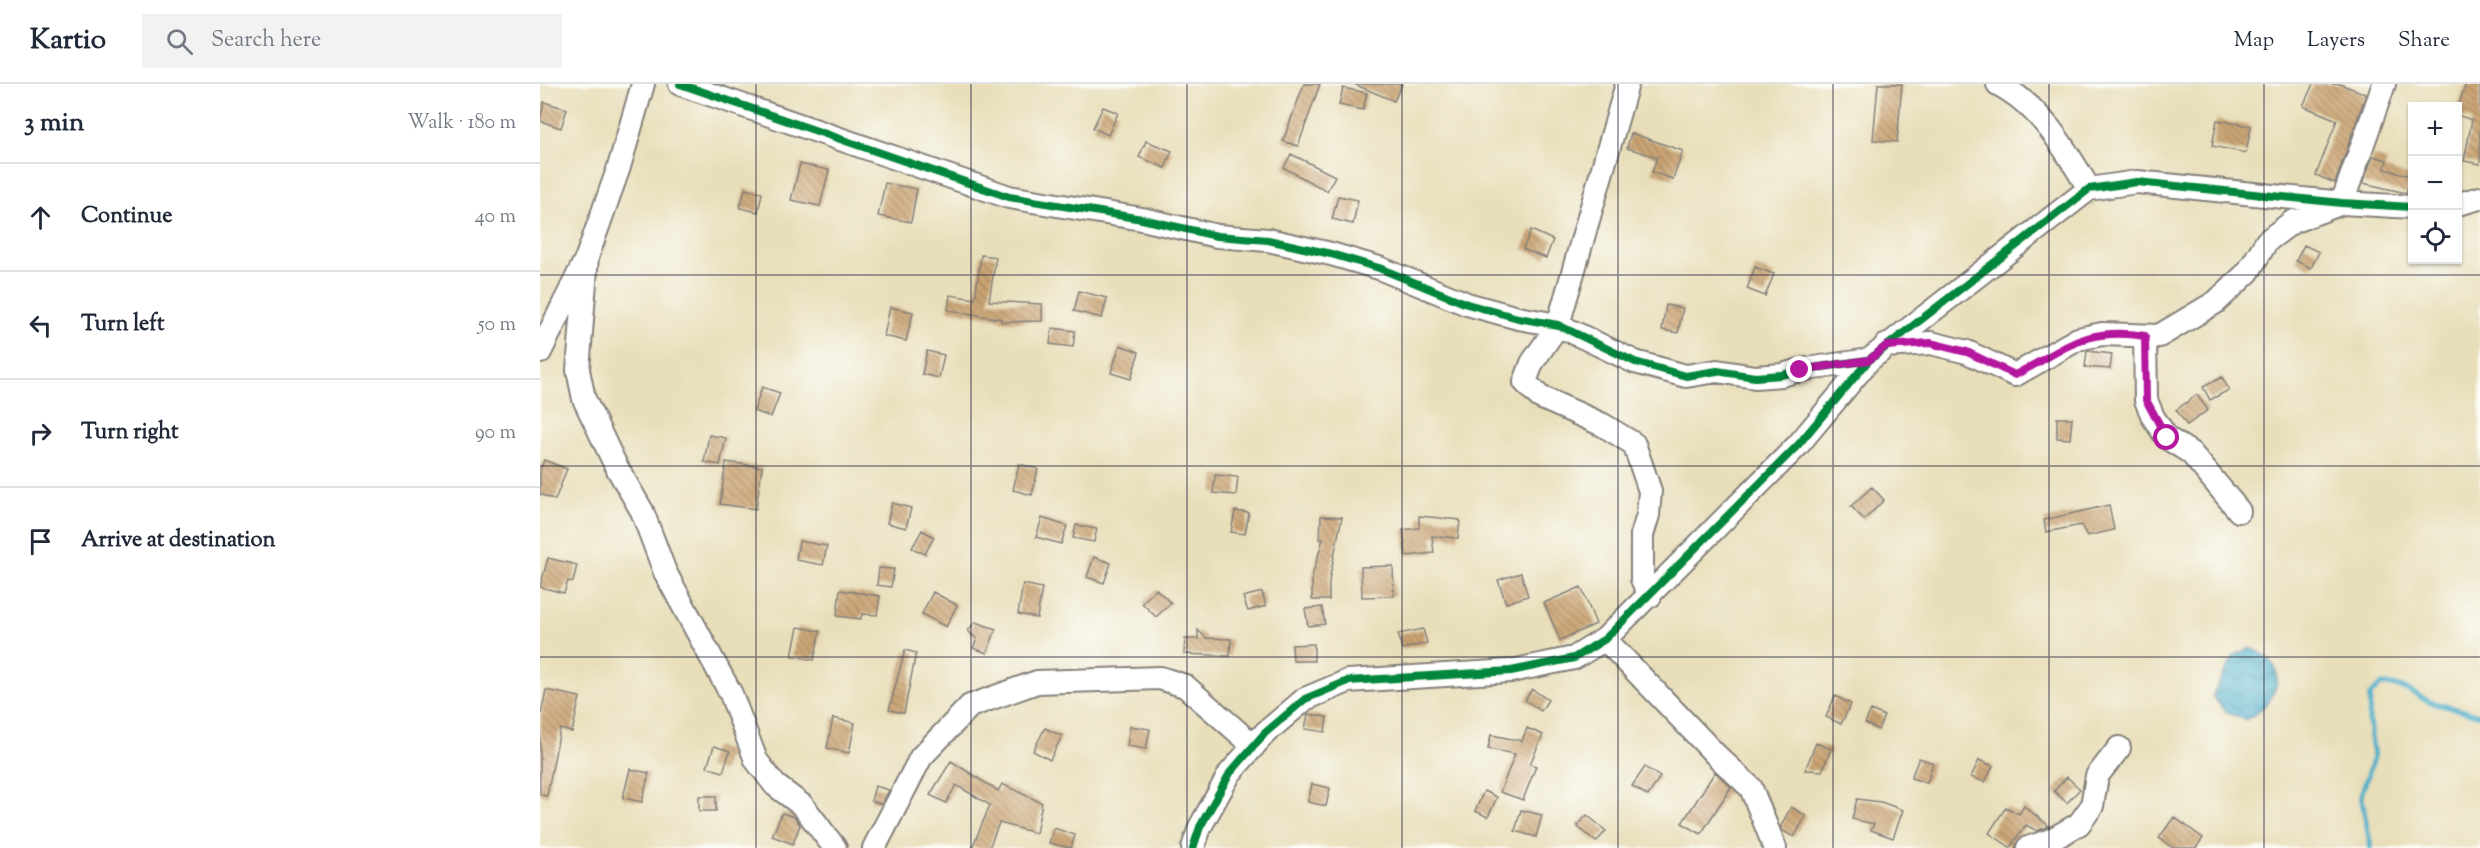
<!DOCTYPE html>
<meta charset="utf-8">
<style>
body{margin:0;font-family:"Sorts Mill Goudy",serif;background:#f2f2f3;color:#1f2937}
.controls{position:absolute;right:18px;top:18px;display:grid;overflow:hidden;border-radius:0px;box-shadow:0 2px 4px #0004}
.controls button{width:54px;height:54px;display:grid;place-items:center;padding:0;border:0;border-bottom:2px solid #e0e1e3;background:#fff;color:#1f2937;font:30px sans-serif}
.stop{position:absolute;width:18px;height:18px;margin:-14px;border:4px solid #b5179e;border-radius:50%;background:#fff}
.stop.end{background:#b5179e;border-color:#fff;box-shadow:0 2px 6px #0008}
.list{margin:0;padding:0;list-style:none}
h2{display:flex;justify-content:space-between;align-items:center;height:78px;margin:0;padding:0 24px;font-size:26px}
h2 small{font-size:20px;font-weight:400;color:#747a83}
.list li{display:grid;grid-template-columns:39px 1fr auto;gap:18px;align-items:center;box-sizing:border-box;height:108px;padding:0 24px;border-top:2px solid #e0e1e3}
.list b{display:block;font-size:22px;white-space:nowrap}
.list em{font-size:20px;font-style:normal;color:#747a83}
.icon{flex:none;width:33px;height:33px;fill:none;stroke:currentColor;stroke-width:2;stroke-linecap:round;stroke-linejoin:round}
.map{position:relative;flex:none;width:1940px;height:764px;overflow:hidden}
header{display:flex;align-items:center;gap:36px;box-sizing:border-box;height:84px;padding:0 30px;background:#fff;border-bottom:2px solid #e0e1e3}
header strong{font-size:28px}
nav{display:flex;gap:33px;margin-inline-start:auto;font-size:21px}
.search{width:420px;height:54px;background:#f2f2f3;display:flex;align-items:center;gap:15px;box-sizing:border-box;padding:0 21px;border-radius:0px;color:#747a83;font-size:22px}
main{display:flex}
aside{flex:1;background:#fff}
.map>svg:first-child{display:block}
.water{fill:url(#water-waves);stroke:#366882;stroke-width:1.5}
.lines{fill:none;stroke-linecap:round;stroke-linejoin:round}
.stream{stroke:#4aaec9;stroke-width:5}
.building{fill:url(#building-back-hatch)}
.minor-casing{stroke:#85807a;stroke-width:26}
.minor{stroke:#fff;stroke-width:22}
.cycleway-casing{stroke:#fdfcf7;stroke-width:11}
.cycleway{stroke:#00873e;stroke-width:8}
.route{stroke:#b5179e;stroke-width:8}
.grid{fill:none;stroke:#22223b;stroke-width:1.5;stroke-opacity:0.55}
</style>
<header>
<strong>Kartio</strong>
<div class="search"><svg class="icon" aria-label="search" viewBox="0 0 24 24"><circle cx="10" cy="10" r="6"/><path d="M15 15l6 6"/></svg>Search here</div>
<nav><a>Map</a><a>Layers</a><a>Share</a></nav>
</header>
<main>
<aside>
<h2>3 min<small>Walk · 180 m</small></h2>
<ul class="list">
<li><svg class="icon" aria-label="ahead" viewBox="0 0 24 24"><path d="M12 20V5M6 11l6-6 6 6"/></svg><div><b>Continue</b></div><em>40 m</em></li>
<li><svg class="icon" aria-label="left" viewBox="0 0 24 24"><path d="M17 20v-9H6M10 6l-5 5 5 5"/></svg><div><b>Turn left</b></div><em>50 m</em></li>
<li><svg class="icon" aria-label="right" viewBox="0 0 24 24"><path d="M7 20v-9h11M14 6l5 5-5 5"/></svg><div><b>Turn right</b></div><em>90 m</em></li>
<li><svg class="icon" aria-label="arrive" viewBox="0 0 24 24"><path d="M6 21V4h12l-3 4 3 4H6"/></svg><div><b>Arrive at destination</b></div></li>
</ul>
</aside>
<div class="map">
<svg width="1940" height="764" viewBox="0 0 1940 764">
<defs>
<pattern id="water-waves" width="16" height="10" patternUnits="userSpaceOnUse" patternTransform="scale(1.5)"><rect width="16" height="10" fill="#4aaec9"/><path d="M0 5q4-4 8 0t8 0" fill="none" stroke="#3d8da4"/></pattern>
<pattern id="building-back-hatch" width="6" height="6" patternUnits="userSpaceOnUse" patternTransform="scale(1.5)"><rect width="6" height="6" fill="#cba473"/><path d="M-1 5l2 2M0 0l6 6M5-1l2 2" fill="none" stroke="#a48560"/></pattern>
</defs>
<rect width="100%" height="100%" fill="#fdfcf7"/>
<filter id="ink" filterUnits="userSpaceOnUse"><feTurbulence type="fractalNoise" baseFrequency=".0167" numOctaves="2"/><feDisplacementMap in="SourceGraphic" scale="12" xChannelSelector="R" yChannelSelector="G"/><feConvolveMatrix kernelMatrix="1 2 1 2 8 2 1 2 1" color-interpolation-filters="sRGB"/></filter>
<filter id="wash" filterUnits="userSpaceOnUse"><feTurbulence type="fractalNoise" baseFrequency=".008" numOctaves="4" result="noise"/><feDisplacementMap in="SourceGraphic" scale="24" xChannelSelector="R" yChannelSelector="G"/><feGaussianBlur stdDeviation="1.35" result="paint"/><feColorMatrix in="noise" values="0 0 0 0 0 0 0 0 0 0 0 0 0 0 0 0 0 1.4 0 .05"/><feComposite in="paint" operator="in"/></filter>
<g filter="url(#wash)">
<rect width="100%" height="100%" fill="#e8deb9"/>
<path class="water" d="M1709,564c45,14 30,55 -4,72l-20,-9 -13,-15 22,-40z"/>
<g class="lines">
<path class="stream" d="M1831,764l-10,-53 13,-38 -5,-35 1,-27 11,-10h11l14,4 24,13 50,13"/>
</g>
<g id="blocks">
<path class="building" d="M764,0h16l-22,62 -15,-5z
M814,0h48l-8,17z
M1338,0h24l-5,58 -24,-2z
M1773,0h27l26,10 -31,89 -19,-8 21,-55 -34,-14z
M1926,0h14v80l-16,-3 8,-41 -15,-5v-5z
M803,4l24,5 -4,17 -24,-5z
M4,18l23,7 -6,19 -21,-7z
M563,23l15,6 -10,22 -15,-7z
M1677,36l34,6 -5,27 -34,-7z
M1091,49l52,18 -10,28 -21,-7 5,-15 -30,-9z
M606,57l26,10 -7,17 -26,-11z
M751,70l44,22 -8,15 -43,-23z
M1833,72l14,4 -2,9 26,7 -5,17 -43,-10z
M260,80l29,6 -9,36 -29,-6z
M345,99l32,6 -6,33 -33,-6z
M205,105l17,4 -4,19 -18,-4z
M798,112l20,4 -5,24 -21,-5z
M991,146l22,10 -7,18 -23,-9z
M1764,161l15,7 -8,16 -15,-7z
M441,171l15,2 -7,44 53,3v17l-41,1v-3l-53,-9 2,-15 25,4z
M1215,183l19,7 -9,22 -18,-7z
M539,207l28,7 -5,20 -28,-7z
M1126,221l17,3 -5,25 -16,-3z
M350,223l23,5 -7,29 -22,-5z
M512,244l23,3 -2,16 -23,-3z
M580,261l19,7 -8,27 -20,-6z
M387,267l17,4 -5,23 -17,-4z
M1547,267l25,3 -2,15 -25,-2z
M1682,293l7,13 -19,10 -7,-13z
M222,303l18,6 -9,24 -17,-6z
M1657,311l11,15 -21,15 -11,-15z
M1517,334h15l-2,21 -13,-1z
M169,351l17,3 -6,27 -16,-3z
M4,376l23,9 -12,31 -15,-6v-24z
M186,378l36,5 -6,42 -36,-5z
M479,380l19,5 -6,26 -19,-5z
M675,391l23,2 -2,18 -23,-2z
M1332,403l12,13 -20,20 -13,-14z
M352,419l19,5 -5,20 -19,-5z
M1569,421l5,25 -27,6 -6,-11 -35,7 -2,-12z
M695,427l14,2 -4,21 -14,-2z
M781,432l21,1 -13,64v19h-17v-24l11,-37h-3z
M879,432l41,4 -2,18 -26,-2 2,17 -28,3 -3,-26 16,-2z
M502,434l25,8 -6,18 -25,-7z
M536,441l21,4 -3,13 -21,-4z
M382,446l12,7 -9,17 -13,-6z
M259,457l28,5 -4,19 -27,-5z
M554,473l17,6 -7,20 -17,-6z
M8,474l29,7 -4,17 -5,-1 -4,12 -24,-6z
M853,482l1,30 -32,1 -1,-30z
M339,484l15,1 -3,18 -14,-2z
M981,489l7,23 -22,7 -8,-23z
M483,500l19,4 -5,30 -19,-4z
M1041,503l15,37 -36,16 -16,-37z
M616,505l15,14 -15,14 -14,-14z
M300,506l40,6 -3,19 -15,-1 -1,5 -24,-3z
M393,508l24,13 -11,22 -24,-13z
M722,508l4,14 -18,5 -5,-14z
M782,523l3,17 -17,2 -3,-17z
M435,538l21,7 -9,24 -14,-5 4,-9 -9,-8z
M258,543l22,4 -6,29 -22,-4z
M883,545l4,14 -25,6 -4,-15z
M658,546l8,8 25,1 -1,17 -46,-2 1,-15h13z
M774,560v17h-21l-1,-16z
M365,566l11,3 -12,60 -15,-3z
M992,605l16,11 -7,11 -16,-11z
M6,606l34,7 -8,35 -12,-3 -13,67 -7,-1v-76z
M1295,612l16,8 -10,20 -15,-7z
M1331,626l13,6 -6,14 -13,-7z
M768,630l19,3 -2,15 -20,-3z
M293,634l22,5 -6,30 -22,-5z
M590,642l20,3 -4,20 -19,-3z
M505,644l17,8 -12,24 -17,-9z
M987,644l16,7 -13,29 6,2 -13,34 -23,-8 15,-38 -27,-5 3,-14 31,6z
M1276,659l15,6 -9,22 -17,-1z
M174,662l16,5 -7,21 -16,-5z
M1379,674l14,5 -6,20 -16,-5z
M1439,676l14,6 -8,16 -14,-5z
M411,677l47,30 4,-7 40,19 -6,30 -37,-10 -10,25h-17l18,-43 -34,-20 -10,18 -16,-8z
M1105,683l15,10 -12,19 -16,-10z
M90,685l19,4 -7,29 -19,-4z
M1175,688l16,15 -30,47 -19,-11z
M1527,693l13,12 -13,14 -13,-12z
M772,700l18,4 -4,18 -18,-4z
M335,702l14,4 -7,14 -11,-3z
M944,707l13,6 -9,20 -13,-6z
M159,712h17v15h-17z
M1317,715l24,3 22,8 -10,28 -22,-8 3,-6 -22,-5z
M1484,722l25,20 -12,5 -11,-6 -16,22 -21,-14 17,-26 13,7z
M1251,723l15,9 -12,21 -11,-6 -2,-5z
M981,726l21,5 -6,22 -21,-6z
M242,729l13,4 5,8 -7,19 -21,-8z
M1047,731l19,16 -10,11 -19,-16z
M1634,733l29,21 -7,10h-23l-14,-10z
M514,744l21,7 -4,13 -22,-5z"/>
</g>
</g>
<g filter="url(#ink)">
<use href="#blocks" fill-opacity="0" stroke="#85807a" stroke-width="1.5"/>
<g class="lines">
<defs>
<path id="minor" d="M140,0l329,113 133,22 75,17 51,4 63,14 48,14 88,36 51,14 40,7 77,37 51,14 31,-5 38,6 27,-2 18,-5 69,-10
M1087,0l-69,241 -26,38 -7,19 15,15 63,28 31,19 16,47 -2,24 -6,20v44l8,17
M1458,0c42,22 67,64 91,105
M1918,120l22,-6
M47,173l-9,113 6,29 32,67 26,45 23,61 66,122 25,66 19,25 28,21 32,42
M1605,252l1,64 7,17 14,21 24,15 48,58
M1345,262l46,-3 36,9 48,23 63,-36 24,-5 57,2 57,-34 32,-30 19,-31 25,-19 50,-19 42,-119
M0,268l47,-95 32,-90 24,-83
M1065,555l112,117 34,32 24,60
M334,764l47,-91 49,-51 67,-24 123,-4 25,8 69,60
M653,764l7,-21 30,-54 35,-40 40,-34 43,-18 163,-10 63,-13 31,-19 193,-194 71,-85 220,-171 48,-7 205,21 70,4
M1488,764l23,-8 28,-16 13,-18 5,-30 22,-28"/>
</defs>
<use href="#minor" class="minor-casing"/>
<use href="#minor" class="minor"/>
<defs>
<path id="cycleway" d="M140,0l329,113 133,22 75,17 51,4 63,14 48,14 88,36 51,14 40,7 77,37 51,14 31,-5 38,6 27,-2 18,-5 69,-10
M653,764l7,-21 30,-54 35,-40 40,-34 43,-18 163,-10 63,-13 31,-19 193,-194 71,-85 220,-171 48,-7 205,21 70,4"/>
</defs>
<use href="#cycleway" class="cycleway-casing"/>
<use href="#cycleway" class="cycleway"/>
</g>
</g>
<g class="lines" filter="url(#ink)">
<path class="route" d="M1260,286l69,-10 17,-14 44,-3 37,9 48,23c51,-26 69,-49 130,-39l1,64 21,38"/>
</g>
<path class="grid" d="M216,0v764M431,0v764M647,0v764M862,0v764M1078,0v764M1293,0v764M1509,0v764M1724,0v764M0,191h1940M0,382h1940M0,573h1940"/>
</svg>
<div class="controls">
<button>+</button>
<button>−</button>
<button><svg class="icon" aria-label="locate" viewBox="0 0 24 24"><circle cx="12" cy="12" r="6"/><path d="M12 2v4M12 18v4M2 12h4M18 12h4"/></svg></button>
</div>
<div class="stop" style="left:1627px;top:354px"></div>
<div class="stop end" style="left:1260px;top:286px"></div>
</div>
</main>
